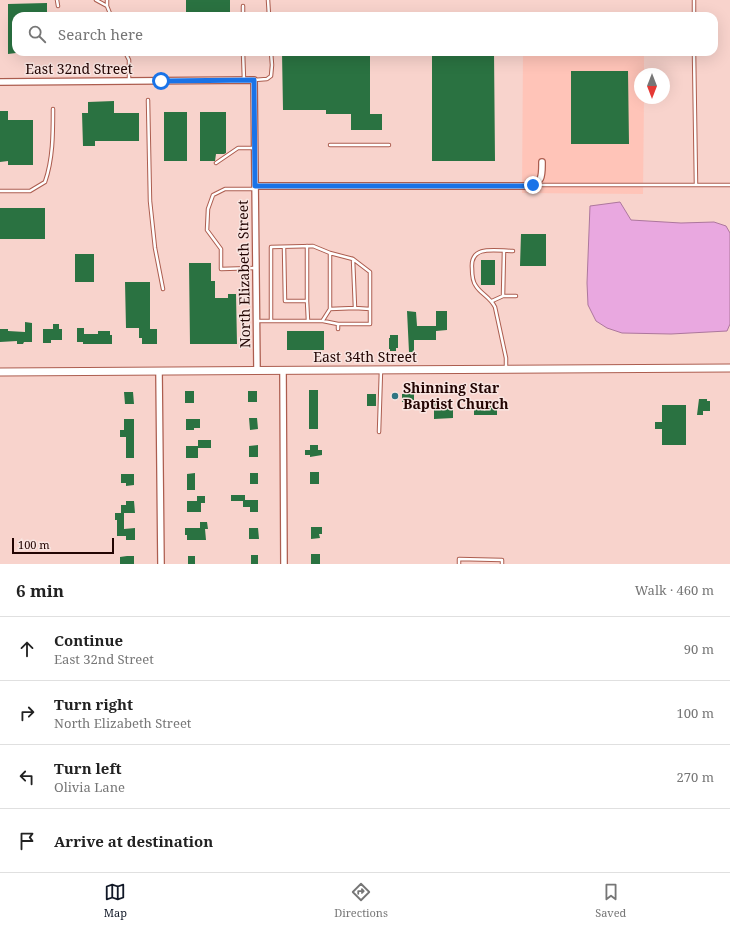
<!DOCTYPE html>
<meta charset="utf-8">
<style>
body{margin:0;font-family:"Noto Serif",serif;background:#f2f2f2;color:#222}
.compass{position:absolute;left:634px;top:68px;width:36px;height:36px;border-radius:50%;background:#fff;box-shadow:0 4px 16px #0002;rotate:180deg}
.scale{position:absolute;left:12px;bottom:10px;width:102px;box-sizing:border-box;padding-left:4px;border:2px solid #220402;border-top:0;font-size:11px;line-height:14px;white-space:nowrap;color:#220402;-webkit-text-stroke:3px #f8e5e1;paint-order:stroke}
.stop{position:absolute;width:12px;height:12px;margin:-9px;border:3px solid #1a73e8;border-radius:50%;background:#fff}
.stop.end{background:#1a73e8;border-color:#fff;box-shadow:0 1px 4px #0008}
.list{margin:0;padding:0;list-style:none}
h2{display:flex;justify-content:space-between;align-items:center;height:52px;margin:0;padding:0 16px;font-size:17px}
h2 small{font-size:13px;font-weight:400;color:#767676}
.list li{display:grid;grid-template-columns:26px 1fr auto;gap:12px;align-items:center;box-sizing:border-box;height:64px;padding:0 16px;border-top:1px solid #e0e0e0}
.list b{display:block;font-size:15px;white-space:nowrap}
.list p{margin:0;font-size:13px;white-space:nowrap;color:#767676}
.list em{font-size:13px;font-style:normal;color:#767676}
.icon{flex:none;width:22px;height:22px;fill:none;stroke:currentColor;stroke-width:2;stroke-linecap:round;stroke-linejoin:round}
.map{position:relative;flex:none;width:730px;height:564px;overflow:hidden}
.search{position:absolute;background:#fff;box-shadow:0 4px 16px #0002;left:12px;right:12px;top:12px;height:44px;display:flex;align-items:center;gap:10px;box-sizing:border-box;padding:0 14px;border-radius:12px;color:#767676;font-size:15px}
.sheet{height:308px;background:#fff}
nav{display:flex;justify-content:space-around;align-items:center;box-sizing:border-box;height:56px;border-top:1px solid #e0e0e0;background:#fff;font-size:11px;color:#767676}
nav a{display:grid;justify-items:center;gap:2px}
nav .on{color:#111827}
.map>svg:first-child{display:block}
.built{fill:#ffc4b8}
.water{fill:#e9a8e0;stroke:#ad779d}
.building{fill:#2a7241}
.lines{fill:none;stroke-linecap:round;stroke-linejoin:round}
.service-casing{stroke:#ac5d4f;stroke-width:4.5}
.minor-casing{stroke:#ac5d4f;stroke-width:8}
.secondary-casing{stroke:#ac5d4f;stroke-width:9}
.service{stroke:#fff;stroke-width:2.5}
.minor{stroke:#fff;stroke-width:5.5}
.secondary{stroke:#fff;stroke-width:7}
.route{stroke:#1a73e8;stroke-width:5}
.poi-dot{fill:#307683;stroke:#f8e5e1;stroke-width:1.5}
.labels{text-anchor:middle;stroke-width:3;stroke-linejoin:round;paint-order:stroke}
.street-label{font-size:14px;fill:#220402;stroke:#f8e5e1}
.poi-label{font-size:14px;font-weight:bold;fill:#220402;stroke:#f8e5e1;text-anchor:start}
</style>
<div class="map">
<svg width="730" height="564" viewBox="0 0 730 564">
<rect width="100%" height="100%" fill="#f8d3cc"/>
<path class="built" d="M523,52h121v22h-4v24h4l-1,96 -121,-1z"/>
<path class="water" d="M620,202l11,18 50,3 33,-1 12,4 4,7v91l-3,7 -56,3 -49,-1 -15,-5 -11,-7 -8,-16 -1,-22 3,-77z"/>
<path class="building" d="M186,0h44v16h-44z
M47,3v13h-31v37l-8,1v-50z
M282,52h88v62h12v16h-31v-16h-25v-4h-43z
M432,52h62l1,109h-63z
M571,71h57l1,73h-58z
M114,101v12h25v28h-44v5h-12l-1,-33h6v-11z
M0,111h8v9h25v45h-25v-4l-8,1z
M164,112h23v49h-23z
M200,112h26v41l-2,1h-8l-1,7h-15z
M0,208h45v31h-45z
M521,234h25v32h-26z
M75,254h19v28h-19z
M481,260h14v25h-14z
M189,263h22v18h4v17h13v-4h8l1,50h-47z
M125,282h25v47h7v15h-15v-6h-3v-10h-13z
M407,311l9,1 1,14h19v14h-22v12h-5z
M436,311h11v19l-11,1z
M25,322l7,1v19h-8l-1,2h-6v-3l-17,1v-13h8v2l17,1z
M53,324h6v5h3v11h-11v3h-8v-14h10z
M77,328h7v6h14v-3h12v4h2v9h-29v-2h-6z
M287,331h37v19h-37z
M390,335h8v13h-2v3h-6v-2h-1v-11h1z
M309,390h9v39h-9z
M185,391h9v12h-9z
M248,391h9v11h-9z
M124,392h9l1,12h-9z
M367,394h9v12h-9z
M402,394h12v6h-2v2h-10z
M699,399h8v2h3v10h-7v4h-6z
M434,403h8v5h11v10l-19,1z
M662,405h24v40h-24v-16h-7v-7h7z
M474,406h17v2h6v7h-23z
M249,418h8l1,11 -8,1z
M124,419h10v39h-8v-21h-6v-7h4z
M186,419h14v9h-6v2h-8z
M198,440h13v8h-13v10h-12v-12h12z
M258,445v12h-9v-11z
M310,445h8v5h4v5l-12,2v-2h-5v-5h5z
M310,472h9v12h-9z
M195,473v17h-8v-16z
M250,473h8v11h-8z
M121,474h13v11l-8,1v-3h-5z
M231,495h14v5h13v12h-8v-5h-7v-6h-12z
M197,496h8v7h-4v9h-14v-11h10z
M126,501h8l1,12h-14v-8h5z
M115,513h9v16l11,-1v12h-9v-4h-9v-16h-2z
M200,522h7l1,7h-3l1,11h-19v-5h-2v-7h15z
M311,527h11v7h-3l1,4 -9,1z
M249,528h9l1,11h-10z
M311,554h9v10h-9z
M251,555h7v9h-7z
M127,556h7v8h-14v-7z
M188,556h7v8h-7z"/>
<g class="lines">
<defs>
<path id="service" d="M57,0l1,6
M96,0l11,6 4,10
M268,0l1,16
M107,6v-6
M243,6v10
M694,16v-16
M125,52l4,8v21
M243,52l1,28
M694,52l2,133
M254,80l13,-1 4,-3 1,-11 -1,-13
M148,100l2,101 5,47 8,41
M330,145h59
M216,163l22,-15h16
M535,185h195
M254,189h-29l-12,6 -5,14 -1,21 14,19v20l34,-1
M0,191h30l15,-9c8,-23 8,-48 8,-73
M284,247l1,54h22v-55
M353,259l-23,-6v56l25,-1
M503,296h13
M307,301l1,20
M492,301l11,-5 1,-45
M323,320l7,-11
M256,321h67l15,3
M271,321v-74l42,-1 17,7
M338,329v-5h32v-52l-17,-13 2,49 15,1
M506,369v-11l-11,-51c-5,-10 -14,-13 -19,-21 -4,-5 -4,-12 -4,-18 -2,-24 25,-17 41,-17
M379,432l2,-62
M459,564v-5l43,1v4"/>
<path id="minor" d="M0,82l254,-2 3,290
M255,186h272c16,-2 15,-11 15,-24
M159,371l2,193
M283,371l1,193"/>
<path id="secondary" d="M0,372l730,-4"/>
</defs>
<use href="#service" class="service-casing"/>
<use href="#minor" class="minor-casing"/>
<use href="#secondary" class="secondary-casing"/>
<use href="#service" class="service"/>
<use href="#minor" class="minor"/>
<use href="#secondary" class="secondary"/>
</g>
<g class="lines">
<path class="route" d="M161,81l93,-1 1,106h272l6,-1"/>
</g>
<circle class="poi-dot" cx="395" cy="396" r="4"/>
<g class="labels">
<g class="street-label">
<text x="79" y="74">East 32nd Street</text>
<text transform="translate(244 274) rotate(-91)" y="5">North Elizabeth Street</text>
<text x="365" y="362">East 34th Street</text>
</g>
<g class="poi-label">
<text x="403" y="393">Shinning Star<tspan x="403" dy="16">Baptist Church</tspan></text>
</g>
</g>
</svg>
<svg class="compass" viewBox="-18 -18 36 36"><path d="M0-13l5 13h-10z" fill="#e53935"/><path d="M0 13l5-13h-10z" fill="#767676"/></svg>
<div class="scale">100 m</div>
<div class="stop" style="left:161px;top:81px"></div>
<div class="stop end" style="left:533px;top:185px"></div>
<div class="search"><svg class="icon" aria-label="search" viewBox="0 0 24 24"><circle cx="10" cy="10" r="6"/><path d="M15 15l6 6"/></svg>Search here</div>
</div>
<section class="sheet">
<h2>6 min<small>Walk · 460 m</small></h2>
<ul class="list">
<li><svg class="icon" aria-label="ahead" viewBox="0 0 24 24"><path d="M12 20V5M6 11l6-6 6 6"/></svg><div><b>Continue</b><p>East 32nd Street</p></div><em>90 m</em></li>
<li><svg class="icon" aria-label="right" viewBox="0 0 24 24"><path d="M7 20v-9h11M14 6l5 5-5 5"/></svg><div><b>Turn right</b><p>North Elizabeth Street</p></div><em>100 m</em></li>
<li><svg class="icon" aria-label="left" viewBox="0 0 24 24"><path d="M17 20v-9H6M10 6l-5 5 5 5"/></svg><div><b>Turn left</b><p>Olivia Lane</p></div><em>270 m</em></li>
<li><svg class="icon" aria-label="arrive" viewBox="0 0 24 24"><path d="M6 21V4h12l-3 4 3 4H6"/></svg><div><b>Arrive at destination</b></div></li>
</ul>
</section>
<nav>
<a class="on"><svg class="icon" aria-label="map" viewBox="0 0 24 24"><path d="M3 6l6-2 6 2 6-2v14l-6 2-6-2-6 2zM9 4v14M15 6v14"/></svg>Map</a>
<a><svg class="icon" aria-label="directions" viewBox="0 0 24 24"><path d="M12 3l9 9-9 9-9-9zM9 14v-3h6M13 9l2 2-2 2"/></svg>Directions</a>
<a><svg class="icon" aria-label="saved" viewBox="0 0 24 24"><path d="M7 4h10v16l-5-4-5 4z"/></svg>Saved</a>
</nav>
